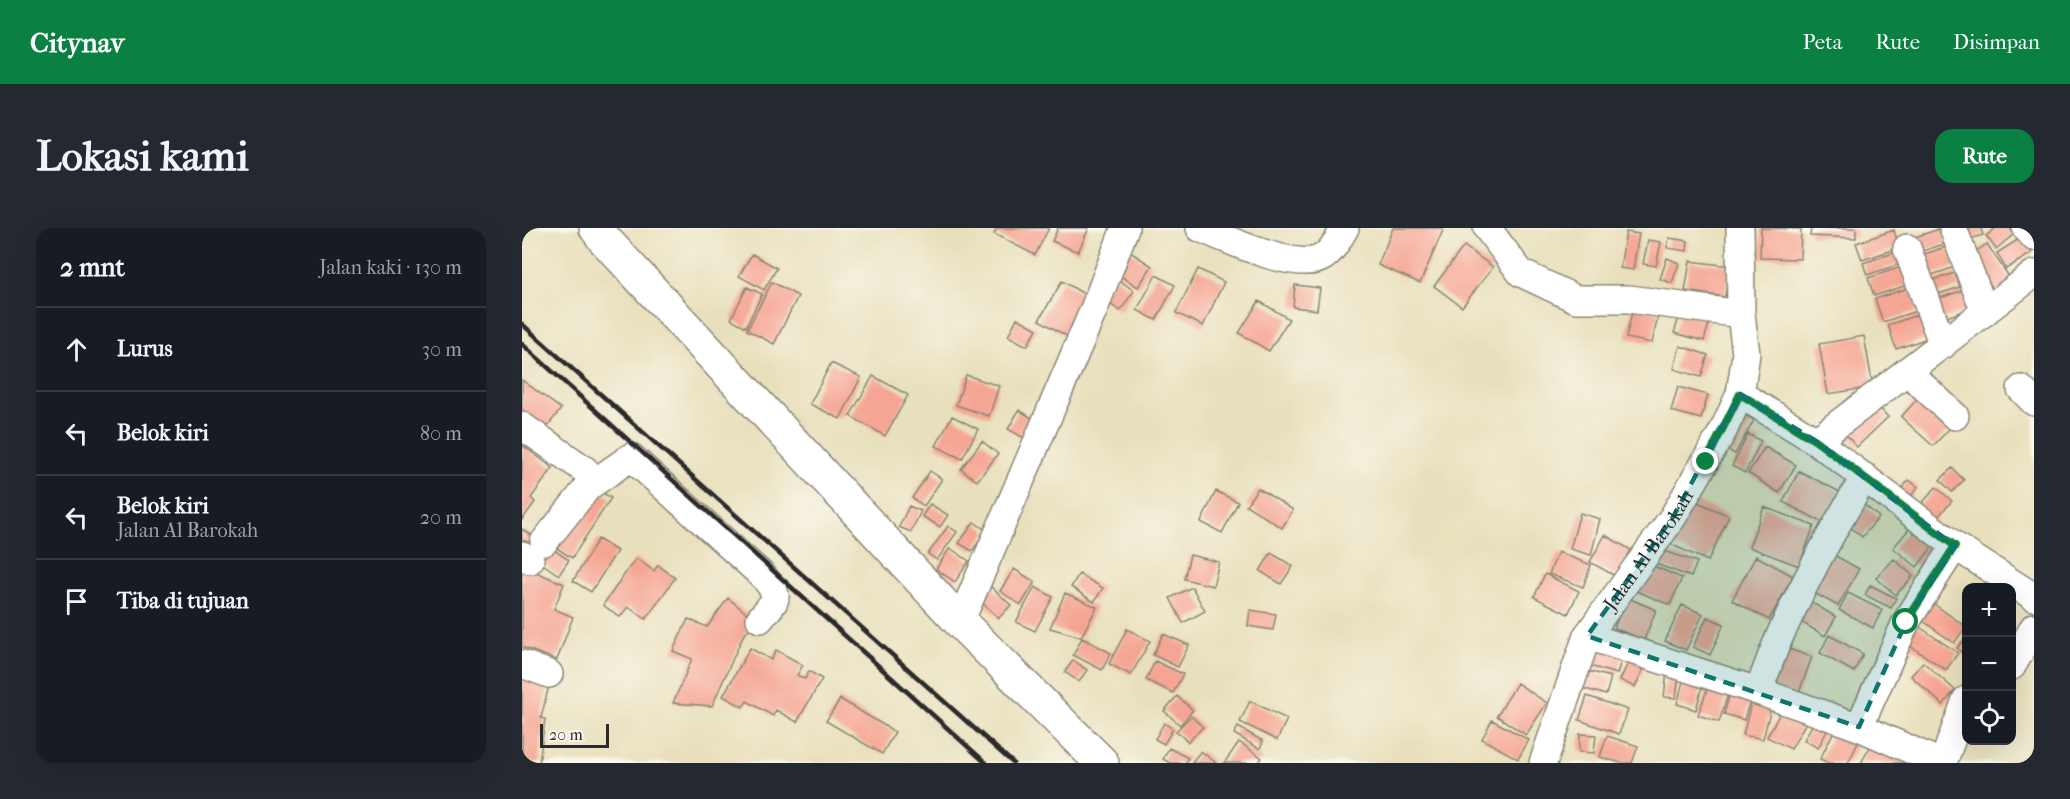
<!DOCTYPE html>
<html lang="id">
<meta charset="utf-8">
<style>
body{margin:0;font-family:"IM FELL French Canon",serif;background:#242831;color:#f1f3f6}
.controls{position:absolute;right:18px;bottom:18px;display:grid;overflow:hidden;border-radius:12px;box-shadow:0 6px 24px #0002}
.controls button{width:54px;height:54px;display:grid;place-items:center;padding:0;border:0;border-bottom:2px solid #363941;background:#171b24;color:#f1f3f6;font:30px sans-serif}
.scale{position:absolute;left:18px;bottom:15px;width:69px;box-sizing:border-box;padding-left:6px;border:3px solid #2b2b2b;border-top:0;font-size:16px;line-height:21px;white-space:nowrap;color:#2b2b2b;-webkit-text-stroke:4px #fbf7ec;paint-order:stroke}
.stop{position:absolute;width:18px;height:18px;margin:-14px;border:4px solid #0b8043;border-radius:50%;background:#fff}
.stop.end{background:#0b8043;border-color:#fff;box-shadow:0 2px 6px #0008}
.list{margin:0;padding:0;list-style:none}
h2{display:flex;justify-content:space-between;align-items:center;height:78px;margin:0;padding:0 24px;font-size:26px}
h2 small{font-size:20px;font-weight:400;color:#9ea1a6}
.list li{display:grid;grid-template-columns:39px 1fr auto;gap:18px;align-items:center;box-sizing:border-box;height:84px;padding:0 24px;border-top:2px solid #363941}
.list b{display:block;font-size:22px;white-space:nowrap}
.list p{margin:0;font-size:20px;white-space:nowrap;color:#9ea1a6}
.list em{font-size:20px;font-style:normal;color:#9ea1a6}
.icon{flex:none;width:33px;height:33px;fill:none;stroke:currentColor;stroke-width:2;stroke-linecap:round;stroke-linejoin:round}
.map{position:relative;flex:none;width:1512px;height:535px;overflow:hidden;border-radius:18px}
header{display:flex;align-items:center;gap:36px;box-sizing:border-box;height:84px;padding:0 30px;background:#0b8043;color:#fff}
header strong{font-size:28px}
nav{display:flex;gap:33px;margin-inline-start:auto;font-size:21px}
.intro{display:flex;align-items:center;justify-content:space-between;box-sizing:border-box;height:144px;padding:0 36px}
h1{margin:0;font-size:42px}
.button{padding:15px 27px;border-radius:18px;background:#0b8043;color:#fff;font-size:21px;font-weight:700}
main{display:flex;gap:36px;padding:0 36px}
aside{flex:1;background:#171b24;border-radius:18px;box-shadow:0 6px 24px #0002}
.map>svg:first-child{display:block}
.building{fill:#f5a593}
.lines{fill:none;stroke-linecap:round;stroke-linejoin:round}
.minor-casing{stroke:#8a8674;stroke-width:30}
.tertiary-casing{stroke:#8a8674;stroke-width:36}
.minor{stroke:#fff;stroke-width:27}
.tertiary{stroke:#fff;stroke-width:33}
.rail{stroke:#2b2b2b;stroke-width:4.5}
.route{stroke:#0b8043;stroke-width:8}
.marked{fill:#0f766e;fill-opacity:0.2;stroke:#0f766e;stroke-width:4.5;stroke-dasharray:12 8;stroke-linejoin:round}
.labels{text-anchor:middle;stroke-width:4.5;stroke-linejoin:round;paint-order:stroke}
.street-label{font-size:20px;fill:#2b2b2b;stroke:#fbf7ec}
</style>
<header>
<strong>Citynav</strong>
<nav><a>Peta</a><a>Rute</a><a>Disimpan</a></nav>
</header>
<div class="intro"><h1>Lokasi kami</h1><a class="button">Rute</a></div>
<main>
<aside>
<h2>2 mnt<small>Jalan kaki · 130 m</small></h2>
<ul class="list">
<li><svg class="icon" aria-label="ahead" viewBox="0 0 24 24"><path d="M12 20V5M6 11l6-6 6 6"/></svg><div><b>Lurus</b></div><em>30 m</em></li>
<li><svg class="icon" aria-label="left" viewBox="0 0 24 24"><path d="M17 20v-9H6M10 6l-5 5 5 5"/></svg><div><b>Belok kiri</b></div><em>80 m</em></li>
<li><svg class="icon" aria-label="left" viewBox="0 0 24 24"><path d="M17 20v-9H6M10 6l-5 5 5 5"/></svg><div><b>Belok kiri</b><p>Jalan Al Barokah</p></div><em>20 m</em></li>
<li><svg class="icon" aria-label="arrive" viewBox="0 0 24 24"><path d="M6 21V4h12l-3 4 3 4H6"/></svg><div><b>Tiba di tujuan</b></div></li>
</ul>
</aside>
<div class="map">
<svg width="1512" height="535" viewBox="0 0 1512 535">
<rect width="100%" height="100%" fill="#fbf7ec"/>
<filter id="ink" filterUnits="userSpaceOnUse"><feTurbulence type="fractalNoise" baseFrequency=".0167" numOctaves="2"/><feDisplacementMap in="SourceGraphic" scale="12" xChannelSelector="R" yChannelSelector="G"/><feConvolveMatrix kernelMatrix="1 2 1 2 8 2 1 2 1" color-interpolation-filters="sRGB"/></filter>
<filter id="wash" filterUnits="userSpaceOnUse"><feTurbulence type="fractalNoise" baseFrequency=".008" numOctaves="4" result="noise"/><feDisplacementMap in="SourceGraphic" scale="24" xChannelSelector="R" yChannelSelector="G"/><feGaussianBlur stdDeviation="1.35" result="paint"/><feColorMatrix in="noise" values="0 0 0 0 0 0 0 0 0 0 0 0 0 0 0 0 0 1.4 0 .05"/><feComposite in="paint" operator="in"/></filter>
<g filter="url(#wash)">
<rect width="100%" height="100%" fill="#e8e0bc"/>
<g id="blocks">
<path class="building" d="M475,0h52l-14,27 -41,-21z
M536,0h31l-11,24 -26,-11z
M871,0h51l-24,55 -42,-18z
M1239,0l40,1 -1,30 -40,-1z
M1289,0h45v10l-46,-2z
M1420,0l5,15 -30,10 -5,-15z
M1434,0h25l2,7 -23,7z
M1474,0h14l4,6 -18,15 -10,-13z
M1372,2l5,18 -37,12 -6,-17z
M1104,4l13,2 -6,36 -13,-2z
M1500,9l10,16 -26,16 -9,-16z
M1147,10l19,3 -1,10 -20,-3z
M1126,12l13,2 -5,24 -13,-2z
M1465,16l25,37 -22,14 -24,-37z
M942,18l29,21 -31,40 -28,-21z
M1426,18l7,21 -32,11 -7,-21z
M605,22l25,16 -14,21 -25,-16z
M1377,23l4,12 -36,12 -4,-12z
M230,26l25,14 -13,22 -25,-14z
M1145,30l12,5 -7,20 -12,-4z
M1168,33l40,5 -5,31 -40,-6z
M1382,38l6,18 -36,12 -6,-18z
M676,41l26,13 -21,44 -27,-13z
M1433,45l5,14 -31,10 -5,-14z
M634,47l19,10 -19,35 -19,-10z
M593,49l19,14 -14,20 -20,-14z
M540,53l29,17 -23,39 -29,-17z
M250,54l26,14 -24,48 -27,-14z
M773,57l25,3 -3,22 -24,-3z
M225,59l15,7 -16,33 -15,-8z
M1389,59l8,23 -36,12 -8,-23z
M1442,62l7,19 -34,11 -6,-19z
M737,73l30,18 -20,32 -30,-18z
M1111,79l26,5 -7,31 -26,-5z
M1159,83l29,9 -6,21 -30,-8z
M1398,86l8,24 -32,11 -8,-24z
M495,90l20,11 -10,17 -19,-10z
M1342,108l9,51 -45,7 -9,-50z
M1158,118l28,9 -7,22 -27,-8z
M309,135l30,14 -21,42 -30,-15z
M444,147l33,11 -10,30 -33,-11z
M351,148l35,19 -23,41 -35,-20z
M0,152l39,29 -15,19 -24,-19z
M1156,159l30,8 -7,24 -30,-8z
M1396,170l32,30 -17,18 -32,-29z
M1353,175l13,14 -31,30 -13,-14z
M497,182l21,13 -11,18 -21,-12z
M1215,182l17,10 -19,34 -17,-10z
M430,188l26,13 -16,30 -26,-13z
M1226,206l13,7 -16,32 -13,-7z
M460,213l16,13 -21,27 -16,-12z
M0,217l31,23 -22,30 4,4 -13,18z
M1243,219l31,18 -17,28 -31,-20z
M1430,240l12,12 -12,12 -12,-12z
M408,243l12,8 -18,27 -12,-8z
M1277,243l41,21 -16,31 -41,-21z
M1387,252l9,7 -9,12 -10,-8z
M72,259l17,11 -39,60 -17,-11z
M1414,259l16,14 -18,20 -16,-13z
M736,260l35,22 -11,18 -36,-23z
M694,263l22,11 -16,31 -21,-11z
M1169,271l38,17 -21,45 -38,-17z
M1339,274l18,15 -17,20 -18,-15z
M408,276l18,11 -8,12 -18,-11z
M387,278l12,5 -10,21 -12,-5z
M1242,279l50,19 -15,40 -50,-19z
M1058,285l20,6 -9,36 -21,-6z
M452,294l13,9 -15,20 -13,-8z
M426,298l9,6 -20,28 -9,-6z
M1388,300l23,18 -16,21 -24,-19z
M0,301l47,31 -10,15 -37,-25z
M1083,307l26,15 -16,26 -25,-14z
M76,311l19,12 -26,41 -18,-11z
M1131,319l44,15 -6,15 -43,-16z
M428,320l19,13 -14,21 -19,-13z
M1305,323l32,18 -21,37 -33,-18z
M1036,324l33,13 -8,22 -34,-13z
M749,325l22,13 -12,18 -21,-13z
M668,327l29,7 -6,24 -29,-7z
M1234,328l37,20 -24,44 -37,-20z
M114,330l18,13 4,-6 17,13 -29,41 -18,-12 -8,10 -17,-12z
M1372,331l19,17 -17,19 -20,-17z
M1124,335l36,15 -12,27 -36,-15z
M0,338l42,18 -10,25 19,8 -16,43 -35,-13z
M492,341l21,13 -14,23 -21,-14z
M557,346l24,14 -9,14 -23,-15z
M1023,346l34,17 -11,23 -34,-17z
M1348,357l26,13 -5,10 -26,-13z
M468,358l21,19 -12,13 -21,-19z
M513,359l18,10 -18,34 -19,-9z
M670,359l13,24 -22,12 -13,-25z
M543,365l32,14 -16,30 -31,-9z
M1326,365l34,17 -9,18 -34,-18z
M1104,369l30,13 -12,30 -30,-12z
M206,370l28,23 -13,15 -31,70 -39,-3 19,-44 -19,-8 15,-32 19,8z
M1284,371l30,18 -11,19 -31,-18z
M1405,371l39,28 -12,16 -39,-28z
M1160,377l21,9 -17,36 -21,-9z
M728,382l26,4 -3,16 -25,-4z
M1185,389l17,7 -14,31 -17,-8z
M1393,396l43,29 -12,17 -43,-29z
M605,401l23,12 -19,34 -22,-11z
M641,406l26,11 -11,22 -25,-12z
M1307,407l34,19 -9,18 -34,-19z
M1444,409v20l-9,-9z
M560,410l29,15 -9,17 -29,-15z
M1068,413l34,10 -7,23 -34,-10z
M1261,419l29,10 -15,41 -29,-11z
M228,420l21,12 5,-10 27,15 -6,10 8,4 4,-8 13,8 -25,43 -21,-12 -3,6 -26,-15 -4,6 -20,-11z
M1109,429l15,7 -11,23 -15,-7z
M551,432l14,10 -8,12 -14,-10z
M633,433l28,13 -10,19 -27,-13z
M1401,434l32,28 -12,15 -32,-29z
M0,442l29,7 -10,41 4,1 -6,44h-17z
M1062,442l27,7 -5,18 -27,-8z
M1145,444l12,2 -3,24 -12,-1z
M1163,446l19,5 -8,31 -19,-6z
M1189,450l20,7 -12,37 -21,-7z
M995,455l30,20 -21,32 -29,-19z
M1208,465l20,7 -6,20 -20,-6z
M1231,467l20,5 -10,39 -20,-4z
M655,468l16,14 -13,15 -16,-14z
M1065,468l41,14 -9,24 -40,-14z
M318,471l55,33 -13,22 -56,-33z
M728,473l37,18 -10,21 -37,-18z
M1262,478l24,13 -17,30 -24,-12z
M669,488l12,11 -15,15 -12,-11z
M1294,490l14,7 -12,23 -14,-8z
M970,492l37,20 -11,19 -36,-20z
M642,495l9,6 -9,15 -9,-5z
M1315,497l24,12 -13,26h-20l-8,-4z
M716,499l25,14 -3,8 -26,-15z
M1058,506l16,1 -2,18 -15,-1z
M1085,508l31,10 -6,17h-11l-21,-6z
M717,514l23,16 -4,5h-34z
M1351,514l34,19 -1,2h-45z
M647,520l19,10 -3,5h-15l-7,-4z
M679,523l15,12h-25z"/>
</g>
</g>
<g filter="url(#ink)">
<use href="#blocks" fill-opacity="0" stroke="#8a8674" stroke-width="1.5"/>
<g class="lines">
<defs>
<g id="minor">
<path d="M678,0c26,11 98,45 123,29 10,-7 16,-19 22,-29"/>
<path d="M965,0l34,45 55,26h53l112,15"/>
<path d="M1431,0l32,84"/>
<path d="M1504,0l8,9"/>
<path d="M1385,20l36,97"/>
<path d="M1385,143l48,45"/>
<path d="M1499,161l13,13"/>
<path d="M1218,166l76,47 139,105 79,51"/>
<path d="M0,198l63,44 4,5 -1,12 -44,55"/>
<path d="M1294,213l218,-167"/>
<path d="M66,259l43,-30 132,119c19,23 14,22 -3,43"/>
<path d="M0,327l8,5"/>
<path d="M438,394l134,-313 31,-81"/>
<path d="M1065,408l171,55 101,36 82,36"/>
<path d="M0,436l27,10"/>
<path d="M1490,438l22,-39"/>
<path d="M1236,463c9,-21 16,-44 26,-64 24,-52 51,-102 81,-150"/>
<path d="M1337,499l47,-105 49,-76"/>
<path id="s1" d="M1021,535l44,-127 86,-119 50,-86 17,-37 6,-40 -5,-40 -1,-86"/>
<path d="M1421,535l23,-63"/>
</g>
<path id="tertiary" d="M74,0l9,12 355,382 142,141"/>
</defs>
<use href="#minor" class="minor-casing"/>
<use href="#tertiary" class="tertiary-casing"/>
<use href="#minor" class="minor"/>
<use href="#tertiary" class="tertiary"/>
<path class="rail" d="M0,96l491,439
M0,116l464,419"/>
</g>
</g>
<g class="lines" filter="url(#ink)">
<path class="route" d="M1184,234l34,-68 76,47 139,105 -49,76"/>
</g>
<path class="marked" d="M1218,166l76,47 139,105 -49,76 -47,105 -272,-91 86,-119z"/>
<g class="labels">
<g class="street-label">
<text dy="7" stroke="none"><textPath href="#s1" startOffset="240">Jalan Al Barokah</textPath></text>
</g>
</g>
</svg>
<div class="controls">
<button>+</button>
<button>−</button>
<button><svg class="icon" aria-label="locate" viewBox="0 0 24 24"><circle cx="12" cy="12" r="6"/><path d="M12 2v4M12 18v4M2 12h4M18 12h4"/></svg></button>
</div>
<div class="scale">20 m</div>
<div class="stop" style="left:1384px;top:394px"></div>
<div class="stop end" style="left:1184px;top:234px"></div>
</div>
</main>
